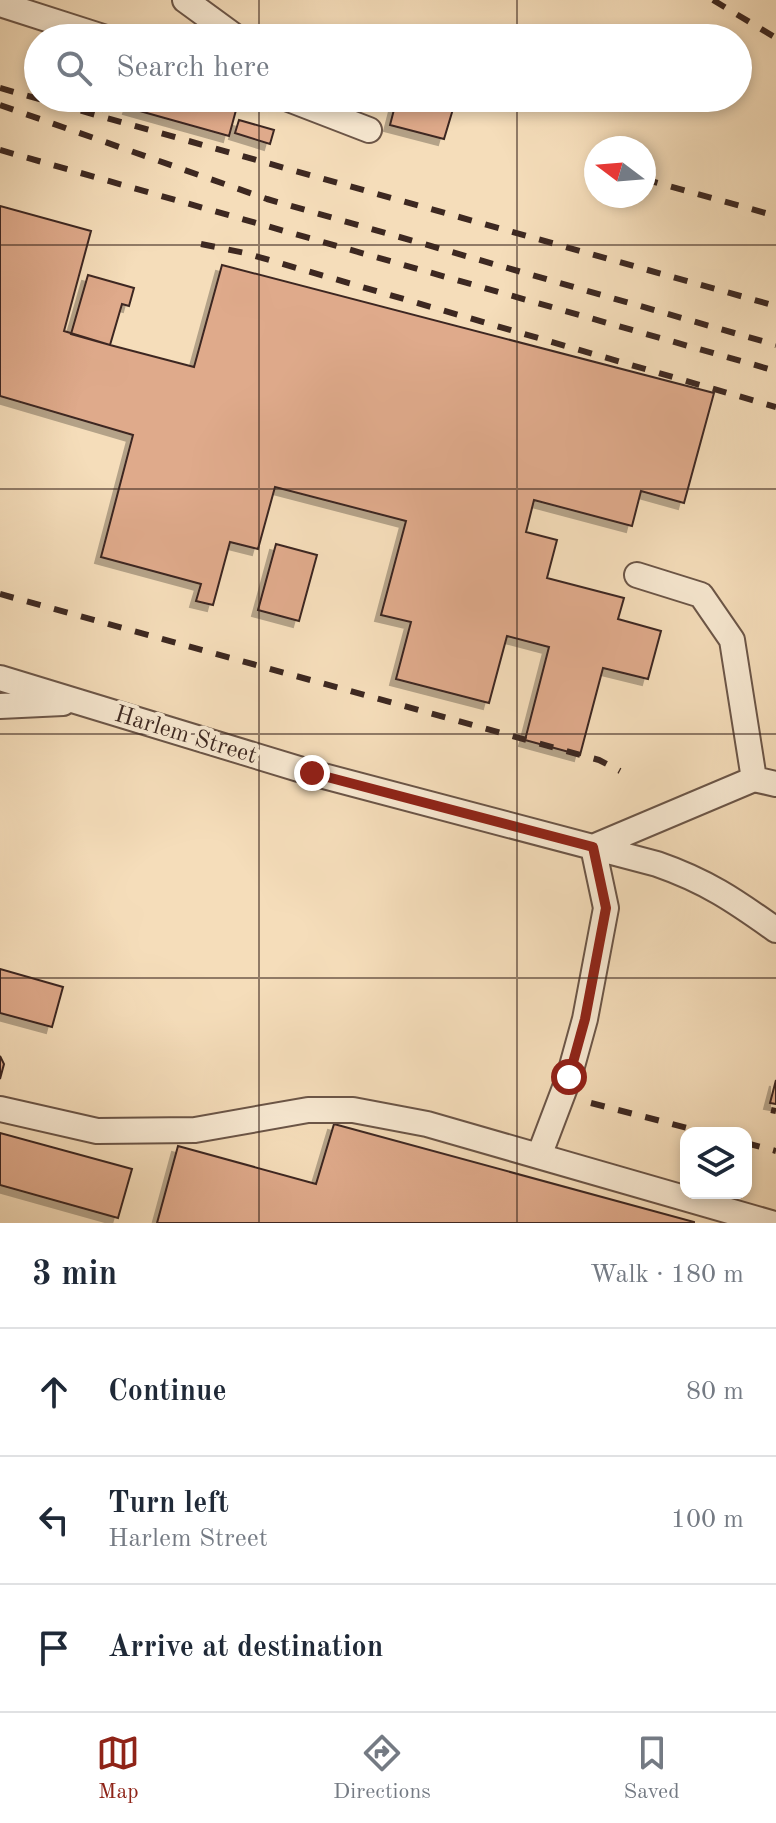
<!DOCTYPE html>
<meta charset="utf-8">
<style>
body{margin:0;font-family:"Old Standard TT",serif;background:#f6f6f7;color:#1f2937}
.controls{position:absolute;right:24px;bottom:24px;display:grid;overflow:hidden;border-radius:16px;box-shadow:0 4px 12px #0003}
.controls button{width:72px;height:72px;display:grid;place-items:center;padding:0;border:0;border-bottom:2px solid #e0e1e3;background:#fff;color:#1f2937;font:40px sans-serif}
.compass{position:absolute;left:584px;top:136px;width:72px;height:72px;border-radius:50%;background:#fff;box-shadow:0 4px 12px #0003;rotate:286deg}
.stop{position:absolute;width:24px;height:24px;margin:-18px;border:6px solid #8f2418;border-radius:50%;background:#fff}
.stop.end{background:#8f2418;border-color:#fff;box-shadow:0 2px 8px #0008}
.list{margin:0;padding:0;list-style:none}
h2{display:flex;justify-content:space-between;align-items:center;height:104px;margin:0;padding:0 32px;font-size:34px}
h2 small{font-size:26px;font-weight:400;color:#747a83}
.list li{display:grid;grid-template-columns:52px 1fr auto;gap:24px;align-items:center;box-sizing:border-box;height:128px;padding:0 32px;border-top:2px solid #e0e1e3}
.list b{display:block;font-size:30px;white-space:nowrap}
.list p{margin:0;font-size:26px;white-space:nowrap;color:#747a83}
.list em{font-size:26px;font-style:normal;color:#747a83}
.icon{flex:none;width:44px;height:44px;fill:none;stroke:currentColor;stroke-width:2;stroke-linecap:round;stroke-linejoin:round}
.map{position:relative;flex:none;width:776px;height:1223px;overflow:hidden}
.search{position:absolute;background:#fff;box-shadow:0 4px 12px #0003;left:24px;right:24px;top:24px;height:88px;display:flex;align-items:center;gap:20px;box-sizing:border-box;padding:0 28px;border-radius:44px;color:#747a83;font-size:30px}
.sheet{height:488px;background:#fff}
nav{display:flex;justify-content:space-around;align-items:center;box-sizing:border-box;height:112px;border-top:2px solid #e0e1e3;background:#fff;font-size:22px;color:#747a83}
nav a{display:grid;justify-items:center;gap:4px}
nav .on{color:#8f2418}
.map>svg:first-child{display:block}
.building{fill:#dfaa8b;stroke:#3d2821;stroke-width:2;filter:url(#shadow)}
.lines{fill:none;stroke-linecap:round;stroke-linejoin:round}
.minor-casing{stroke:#6b5547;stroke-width:28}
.minor{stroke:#f8e9d2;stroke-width:24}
.rail{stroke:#3d2821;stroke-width:6;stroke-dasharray:14 14;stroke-linecap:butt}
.route{stroke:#8f2418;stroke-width:10}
.grid{fill:none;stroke:#3d2821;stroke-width:2;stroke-opacity:0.55}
.labels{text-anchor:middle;stroke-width:8;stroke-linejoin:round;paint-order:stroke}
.street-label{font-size:24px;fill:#3d2821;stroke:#f8e9d2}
</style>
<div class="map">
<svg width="776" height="1223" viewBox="0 0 776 1223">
<defs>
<filter id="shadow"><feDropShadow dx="-6" dy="6" stdDeviation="0" flood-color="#0004"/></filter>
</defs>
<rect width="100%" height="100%" fill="#f5ddba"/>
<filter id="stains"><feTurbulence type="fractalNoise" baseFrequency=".0025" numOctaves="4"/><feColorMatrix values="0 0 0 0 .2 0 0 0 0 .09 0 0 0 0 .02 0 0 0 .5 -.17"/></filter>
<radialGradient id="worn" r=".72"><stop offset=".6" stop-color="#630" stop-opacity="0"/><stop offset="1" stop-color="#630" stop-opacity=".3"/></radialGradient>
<path class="building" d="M83,98h27l-2,7z
M132,98h105l2,1 -10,37 -100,-28z
M397,98l59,1 -12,40 -54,-14z
M239,120l35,10 -4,14 -35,-11z
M0,206l91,25 -27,100 46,14 84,22 28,-102 492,128 -30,110 -43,-12 -9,35 -98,-26 -8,32 31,8 -10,38 77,20 -6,21 43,12 -13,48 -45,-11 -23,87 -55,-15 24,-93 -42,-11 -18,67 -93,-24 15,-57 -30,-7 25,-94 -131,-34 -17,62 -28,-7 -17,63 -17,-4 5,-17 -100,-27 32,-122 -133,-39z
M88,275l46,13 -5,18 -7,-2 -12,41 -39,-11z
M276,544l41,11 -18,66 -41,-11z
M0,969l63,18 -11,40 -52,-14z
M0,1056l4,8 -4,15z
M776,1080v24l-6,-1z
M334,1124l360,98v1h-537l21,-77 138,38z
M0,1133l132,36 -14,49 -118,-33z"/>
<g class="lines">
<defs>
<path id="minor" d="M185,0l52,38
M0,4l106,34
M286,98l83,32
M637,575l64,20 31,45 22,139
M0,678l312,95 345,91c49,17 77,36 119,66
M0,706l63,-3
M0,1109l97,22 98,-1 113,-20h45l74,14 344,99
M539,1156l30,-79 16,-58 21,-111 -13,-61 161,-68 22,5"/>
</defs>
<use href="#minor" class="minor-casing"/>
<use href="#minor" class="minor"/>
<path class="rail" d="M713,0l63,38
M0,88l776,218
M0,105l267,94 509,146
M0,150l776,221
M644,179l132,37
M201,244l44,9 531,154
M0,594l599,166 21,11
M591,1103l116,30
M771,1110l5,1
M746,1143l30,8"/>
</g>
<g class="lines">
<path class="route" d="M312,773l281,74 13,61 -21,111 -16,58"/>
</g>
<path class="grid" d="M259,0v38M517,0v38M259,98v1125M517,98v1125M0,245h776M0,489h776M0,734h776M0,978h776"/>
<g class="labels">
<g class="street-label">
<text transform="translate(186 734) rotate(17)" y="8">Harlem Street</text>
</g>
</g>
<rect width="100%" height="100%" filter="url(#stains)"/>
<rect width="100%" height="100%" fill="url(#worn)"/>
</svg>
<div class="controls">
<button><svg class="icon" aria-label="layers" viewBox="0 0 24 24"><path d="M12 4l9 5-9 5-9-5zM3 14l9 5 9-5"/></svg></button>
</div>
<svg class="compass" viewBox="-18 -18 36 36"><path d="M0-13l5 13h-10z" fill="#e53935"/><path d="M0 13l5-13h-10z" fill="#747a83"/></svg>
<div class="stop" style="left:569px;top:1077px"></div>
<div class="stop end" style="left:312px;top:773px"></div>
<div class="search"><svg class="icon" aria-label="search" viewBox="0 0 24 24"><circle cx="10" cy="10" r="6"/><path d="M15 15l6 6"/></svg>Search here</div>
</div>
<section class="sheet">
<h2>3 min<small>Walk · 180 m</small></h2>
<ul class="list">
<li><svg class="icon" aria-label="ahead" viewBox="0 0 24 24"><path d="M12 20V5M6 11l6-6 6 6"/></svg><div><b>Continue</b></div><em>80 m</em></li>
<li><svg class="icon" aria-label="left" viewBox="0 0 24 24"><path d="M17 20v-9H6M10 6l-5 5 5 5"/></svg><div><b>Turn left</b><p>Harlem Street</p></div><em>100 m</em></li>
<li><svg class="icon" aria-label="arrive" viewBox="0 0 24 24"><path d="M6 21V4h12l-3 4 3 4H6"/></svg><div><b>Arrive at destination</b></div></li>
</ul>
</section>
<nav>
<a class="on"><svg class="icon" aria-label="map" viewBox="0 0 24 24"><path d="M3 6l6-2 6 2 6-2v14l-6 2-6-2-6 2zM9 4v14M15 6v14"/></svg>Map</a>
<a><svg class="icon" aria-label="directions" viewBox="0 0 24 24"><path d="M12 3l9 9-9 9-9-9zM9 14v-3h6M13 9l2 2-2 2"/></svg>Directions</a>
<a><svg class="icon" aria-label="saved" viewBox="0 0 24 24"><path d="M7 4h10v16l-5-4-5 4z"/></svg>Saved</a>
</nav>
